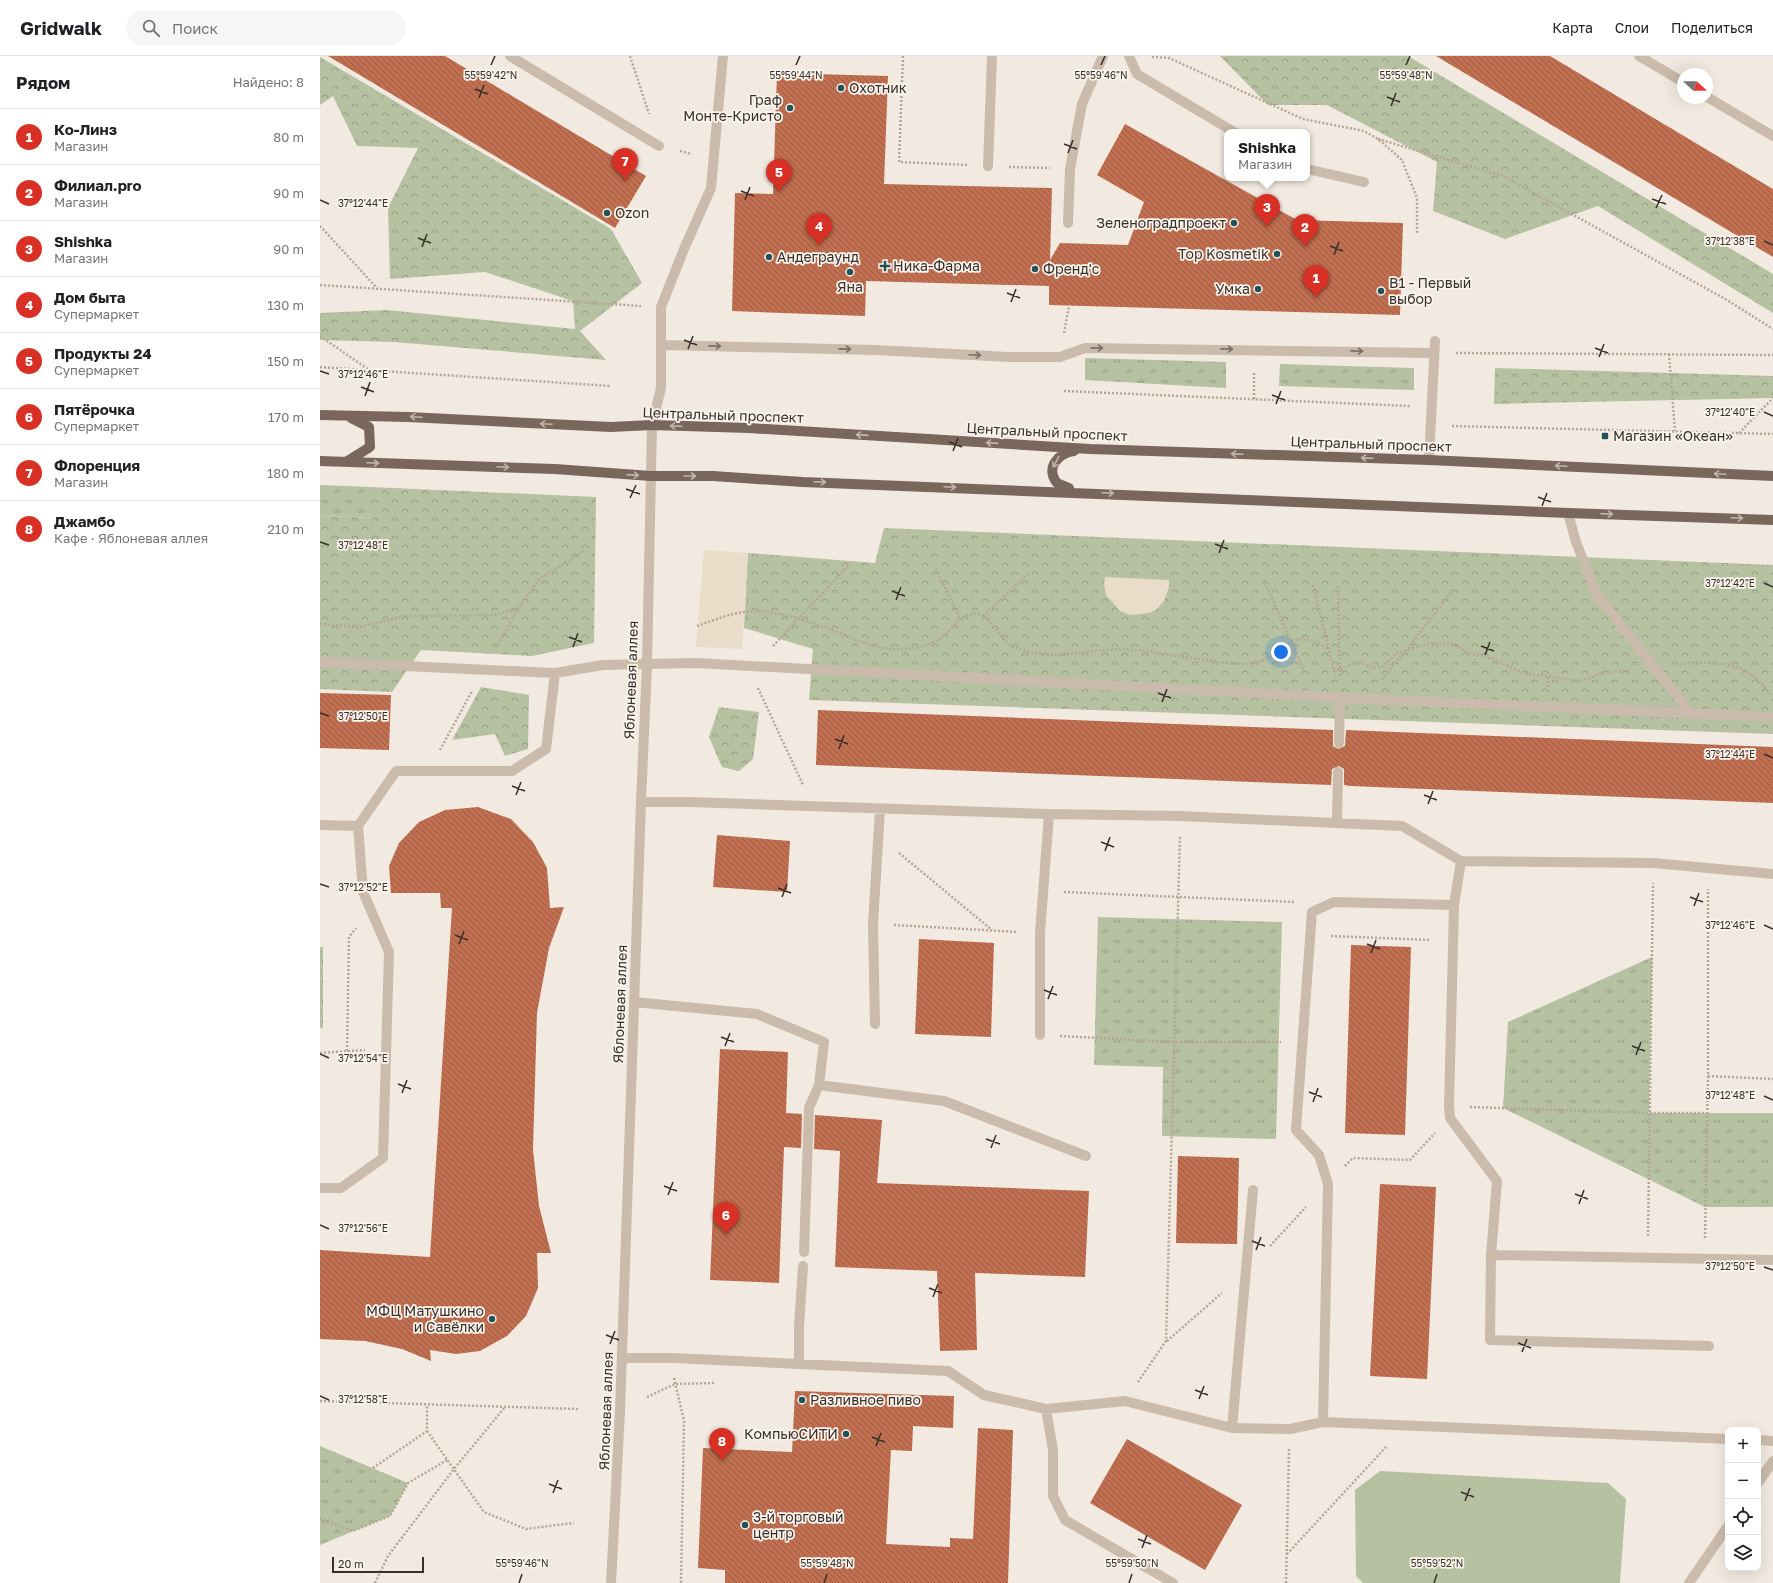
<!DOCTYPE html>
<html lang="ru">
<meta charset="utf-8">
<style>
body{margin:0;font-family:"Golos Text",sans-serif;background:#f6f6f6;color:#202124}
.controls{position:absolute;right:12px;bottom:12px;display:grid;overflow:hidden;border-radius:8px;box-shadow:0 4px 16px #0002}
.controls button{width:36px;height:36px;display:grid;place-items:center;padding:0;border:0;border-bottom:1px solid #e0e0e0;background:#fff;color:#202124;font:20px sans-serif}
.compass{position:absolute;left:1357px;top:12px;width:36px;height:36px;border-radius:50%;background:#fff;box-shadow:0 4px 16px #0002;rotate:111deg}
.scale{position:absolute;left:12px;bottom:10px;width:92px;box-sizing:border-box;padding-left:4px;border:2px solid #382f2b;border-top:0;font-size:11px;line-height:14px;white-space:nowrap;color:#382f2b;-webkit-text-stroke:3px #faf4ec;paint-order:stroke}
.you{position:absolute;left:961px;top:596px;width:14px;height:14px;margin:-10px;border:3px solid #fff;border-radius:50%;background:#1a73e8;box-shadow:0 0 0 6px #1a73e833}
.badge{display:grid;place-items:center;width:26px;height:26px;border-radius:50%;background:#d93025;color:#fff;font-size:13px;font-weight:700}
.pin{position:absolute;translate:-50% -33px;filter:drop-shadow(0 1px 2px #0008)}
.pin::after{content:'';position:absolute;top:21px;width:14px;height:12px;background:inherit;clip-path:polygon(0 0,100% 0,50% 100%)}
.popup{position:absolute;left:904px;top:73px;width:86px;height:52px;box-sizing:border-box;display:grid;place-content:center;border-radius:8px;background:#fff;filter:drop-shadow(0 1px 3px #0005);font-size:13px;white-space:nowrap;color:#757577}
.popup b{font-size:15px;color:#202124}
.popup::after{content:'';position:absolute;left:50%;top:100%;margin-left:-8px;border:8px solid transparent;border-top-color:#fff}
.list{margin:0;padding:0;list-style:none}
h2{display:flex;justify-content:space-between;align-items:center;height:52px;margin:0;padding:0 16px;font-size:17px}
h2 small{font-size:13px;font-weight:400;color:#757577}
.list li{display:grid;grid-template-columns:26px 1fr auto;gap:12px;align-items:center;box-sizing:border-box;height:56px;padding:0 16px;border-top:1px solid #e0e0e0}
.list b{display:block;font-size:15px;white-space:nowrap}
.list p{margin:0;font-size:13px;white-space:nowrap;color:#757577}
.list em{font-size:13px;font-style:normal;color:#757577}
.icon{flex:none;width:22px;height:22px;fill:none;stroke:currentColor;stroke-width:2;stroke-linecap:round;stroke-linejoin:round}
.map{position:relative;flex:none;width:1453px;height:1527px;overflow:hidden}
header{display:flex;align-items:center;gap:24px;box-sizing:border-box;height:56px;padding:0 20px;background:#fff;border-bottom:1px solid #e0e0e0}
header strong{font-size:19px}
nav{display:flex;gap:22px;margin-inline-start:auto;font-size:14px}
.search{width:280px;height:36px;background:#f6f6f6;display:flex;align-items:center;gap:10px;box-sizing:border-box;padding:0 14px;border-radius:22px;color:#757577;font-size:15px}
main{display:flex}
aside{flex:1;background:#fff}
.map>svg:first-child{display:block}
.grass{fill:url(#grass-tufts)}
.forest{fill:url(#forest-crowns)}
.pitch{fill:#b5c1a0}
.plaza{fill:#e9dcc8}
.building{fill:url(#building-back-hatch)}
.lines{fill:none;stroke-linecap:round;stroke-linejoin:round}
.path{stroke:#b6a596;stroke-width:2.5;stroke-dasharray:2 2;stroke-linecap:butt}
.lane{stroke:#cabbac;stroke-width:10}
.street{stroke:#cabbac;stroke-width:10}
.primary{stroke:#79675d;stroke-width:10}
.oneway{stroke:#7a6e65}
.oneway2{stroke:#c0b5ac}
.ticks{fill:none;stroke:#382f2b;stroke-width:1.5}
.poi-dot{fill:#225258;stroke:#faf4ec;stroke-width:1.5}
.labels{text-anchor:middle;stroke-width:3.5;stroke-linejoin:round;paint-order:stroke}
.poi-label{font-size:14px;fill:#382f2b;stroke:#faf4ec;text-anchor:start}
.street-label{font-size:14px;fill:#382f2b;stroke:#faf4ec}
.ticks-label{font-size:10px;text-anchor:middle;fill:#382f2b;stroke:#faf4ec;stroke-width:3.5;stroke-linejoin:round;paint-order:stroke}
</style>
<header>
<strong>Gridwalk</strong>
<div class="search"><svg class="icon" aria-label="search" viewBox="0 0 24 24"><circle cx="10" cy="10" r="6"/><path d="M15 15l6 6"/></svg>Поиск</div>
<nav><a>Карта</a><a>Слои</a><a>Поделиться</a></nav>
</header>
<main>
<aside>
<h2>Рядом<small>Найдено: 8</small></h2>
<ul class="list">
<li><span class="badge">1</span><div><b>Ко-Линз</b><p>Магазин</p></div><em>80 m</em></li>
<li><span class="badge">2</span><div><b>Филиал.pro</b><p>Магазин</p></div><em>90 m</em></li>
<li><span class="badge">3</span><div><b>Shishka</b><p>Магазин</p></div><em>90 m</em></li>
<li><span class="badge">4</span><div><b>Дом быта</b><p>Супермаркет</p></div><em>130 m</em></li>
<li><span class="badge">5</span><div><b>Продукты 24</b><p>Супермаркет</p></div><em>150 m</em></li>
<li><span class="badge">6</span><div><b>Пятёрочка</b><p>Супермаркет</p></div><em>170 m</em></li>
<li><span class="badge">7</span><div><b>Флоренция</b><p>Магазин</p></div><em>180 m</em></li>
<li><span class="badge">8</span><div><b>Джамбо</b><p>Кафе · Яблоневая аллея</p></div><em>210 m</em></li>
</ul>
</aside>
<div class="map">
<svg width="1453" height="1527" viewBox="0 0 1453 1527">
<defs>
<pattern id="grass-tufts" width="24" height="20" patternUnits="userSpaceOnUse"><rect width="24" height="20" fill="#b5c1a0"/><path d="M3 7l-1-3M5 7V3M7 7l1-3M15 17l-1-3M17 17v-4M19 17l1-3" fill="none" stroke="#949d83"/></pattern>
<pattern id="forest-crowns" width="20" height="18" patternUnits="userSpaceOnUse"><rect width="20" height="18" fill="#b5c1a0"/><path d="M2 6a3 3 0 1 1 6 0M12 15a3 3 0 1 1 6 0" fill="none" stroke="#949d83"/></pattern>
<pattern id="building-back-hatch" width="6" height="6" patternUnits="userSpaceOnUse"><rect width="6" height="6" fill="#c06f50"/><path d="M-1 5l2 2M0 0l6 6M5-1l2 2" fill="none" stroke="#9d5c43"/></pattern>
</defs>
<rect width="100%" height="100%" fill="#f2eae0"/>
<path class="grass" d="M765,302l141,4v26l-141,-8z
M960,308l134,4v22l-135,-4z
M0,429l51,2v31l-51,-3z
M778,861l184,5 -6,217 -114,-3 1,-69 -69,-2z
M0,891h3v81h-3z
M1332,901l-3,156h124v94h-68l-202,-99 5,-86z
M0,1390l88,37 -18,33 -70,29z"/>
<path class="forest" d="M900,0h188l365,218v39l-175,-107 -93,33 -72,-28 4,-49 -110,-57h-59z
M0,1l291,172 31,54 -62,48 26,29 -212,-18 -74,-2v-27l67,-3 188,19 -2,-28 -88,-29 -95,7 -2,-71 30,-60 -61,-2 -24,-50 -13,9z
M1175,312l278,8v22l-279,6z
M51,431l225,10 -2,146 -62,13 -111,-6 -29,42 -72,-3v-174l50,3z
M564,472l889,37v169l-964,-34 4,-51 -69,-21 4,-75 127,10z
M161,631l48,8 -1,54 -23,7 -10,-22 -43,6z
M399,651l40,5 -6,47 -14,12 -17,-4 -13,-30z"/>
<path class="pitch" d="M1060,1415l228,12 18,16 -6,84h-257l-7,-7 -1,-86z"/>
<path class="plaza" d="M384,494l44,3 -6,96 -46,-2z
M785,521l64,3v7l-5,14 -6,7 -8,5 -20,2 -10,-4 -14,-16 -2,-11z"/>
<path class="building" d="M8,0h117l201,120 -31,52z
M1116,0h114l164,98 59,35v68z
M457,17l111,3 -4,108 168,4 -2,72 10,-17 68,2 16,-43 -47,-27 28,-51 172,96 106,3 -3,92 -351,-10v-19l-183,-5 -1,35 -133,-5 3,-118 38,1z
M0,637l71,2 -2,55 -69,-2z
M498,654l515,20v16l5,3 7,-3 1,-16 427,17v56l-423,-17 -6,-1v-16l-5,-3 -7,3 -1,16 -515,-20z
M158,751l33,12 22,23 14,26 3,40 14,-1 -15,41 -12,65 -4,137 6,56 12,47h-14l1,35 -12,28 -19,20 -27,15 -24,3 -26,-4 1,11 -29,-12 -37,-8 -45,-2v-89l110,7 22,-349h-11l-1,-15h-49l-2,-27 10,-23 20,-21 26,-12z
M397,779l73,6 -3,51 -74,-5z
M599,883l75,4 -3,94 -76,-3z
M1031,889l60,2 -6,188 -60,-2z
M400,993l68,3 -2,61 16,1 -1,34 -17,-1 -5,136 -69,-3z
M495,1059l67,5 -5,63 212,8 -4,86 -110,-4 2,77 -37,1 -3,-80 -102,-4 5,-116 -26,-2z
M858,1100l61,2 -2,86 -61,-1z
M1060,1128l56,3 -9,192 -57,-3z
M475,1335l159,5 -1,32 -40,-2 -1,25 -21,-1 -5,94 64,3v-9l23,1 5,-111 35,2 -5,153h-283v-13l-27,-2 5,-120 89,4z
M807,1383l115,66 -37,65 -115,-67z"/>
<g class="lines">
<path class="path" d="M310,0l19,58
M583,0l-4,106 69,3
M832,1l17,1 134,61 61,12 14,8 24,21 15,38v35
M1058,83l125,37 224,124 46,29
M360,95l12,3
M689,111l41,1
M0,170l56,61
M0,229l321,21
M744,277l5,-27
M0,280l49,34
M1136,297l317,2
M1349,298l6,77
M0,311l291,19
M744,335l346,15
M934,343v-27
M1132,370l321,8
M1419,377l34,-35
M616,513l24,50
M945,527l41,91
M993,529l22,90
M1018,530l2,91
M663,560l46,-43
M0,568l39,3 45,-11 90,-1 25,-7
M377,570c15,-5 31,-12 47,-14 24,-5 67,10 91,19 18,7 36,17 57,18 20,1 41,-2 56,-17 7,-7 12,-16 23,-18 20,-5 27,27 43,33 37,16 72,2 110,2 23,2 45,6 67,9 22,2 45,9 66,4 31,-7 31,-39 71,-13
M453,590l76,-81
M176,592l23,-41 20,-28 45,-28
M1360,609c12,-5 53,-2 64,5 10,6 20,15 27,25
M1013,613l7,1 11,-6 9,-2 13,6 10,-2 14,-13 33,-10 22,1 18,9 23,6 30,14 58,8 24,-9 25,-1
M1062,623l25,-30 46,-59
M1228,631v-11
M438,632l45,97
M120,694l32,-59
M579,797l93,77
M744,836l230,10
M574,869l124,7
M1011,880l100,4
M740,980l115,6h106
M27,995l2,-114 7,-9
M0,997l45,-3
M1388,1020l65,3
M1150,1051l179,6h57
M1025,1110l8,-8 57,2 25,-27
M1328,1180l5,-353
M1385,1182l3,-162v-187
M950,1190l36,-39
M847,1285l55,-48
M354,1322l10,43 -3,162
M818,1326l28,-41 14,-505
M327,1341l28,-13 39,-1
M0,1345l258,8
M107,1375l57,81 42,17 48,-6
M53,1412l54,-37v-26
M0,1463l33,12 37,-15 18,-33 39,-23
M967,1498l100,-108
M55,1527l13,-27 66,-87 51,-62
M966,1527l3,-134"/>
<path class="lane" d="M190,0l149,90
M809,0l8,18 97,58
M1319,0l44,26
M1387,41l66,39
M668,110l4,-110
M987,113l57,13
M748,167l2,-54 12,-65 21,-48
M342,289l214,5 133,7h51l25,-9 349,5
M332,369l9,-37v-81l23,-58 27,-61 12,-132
M1109,404l6,-119
M1248,457l8,29 21,53 94,119
M0,606l235,11 48,-8 92,-2 671,36 407,18
M1019,687l1,-46
M321,746h49l359,12 131,2 222,10 59,35 192,2 120,11
M1017,766l1,-50
M0,769l38,1
M1141,805l-7,44 -5,201 1,12 47,63 -6,74 -1,85 219,6
M314,946l123,12 67,28 -5,43 -10,23 -5,144
M555,968l-2,-100 7,-115
M720,979v-102l9,-119
M499,1029l125,16 142,55
M0,1132h21l42,-30 6,-206 -26,-60 -5,-66 38,-55h116l34,-22 9,-76
M1171,1199l282,5
M302,1302h51l275,13 36,24 62,14 79,-8 107,27 58,1 33,-7 405,17
M479,1308v-37l4,-61
M726,1353l7,41v46l12,24 108,63
M1003,1366l5,-238 -9,-29 -23,-25 16,-218 22,-10 120,3
M912,1372l21,-238
M1438,1384l15,1
M1438,1427l15,-22
M1369,1527l39,-57"/>
<path class="street" d="M291,1527l9,-172 21,-609 6,-137 5,-240"/>
<path class="primary" d="M0,359l88,2 203,10 41,-2 97,3 341,21 339,11 344,16
M0,405l235,8 96,7h62l90,6 765,31 205,7
M26,406l24,-15 -1,-20 -18,-9
M749,432l-12,-5c-12,-15 1,-30 17,-32"/>
</g>
<defs><path id="oneway-shaft" d="M-6 0H5M1.5-3L5.5 0L1.5 3" fill="none" stroke-width="1.6" stroke-linecap="round" stroke-linejoin="round"/></defs>
<g class="oneway">
<use href="#oneway-shaft" transform="translate(395 290) rotate(1)"/>
<use href="#oneway-shaft" transform="translate(777 292) rotate(1)"/>
<use href="#oneway-shaft" transform="translate(525 293) rotate(1)"/>
<use href="#oneway-shaft" transform="translate(907 293) rotate(1)"/>
<use href="#oneway-shaft" transform="translate(1037 295) rotate(1)"/>
<use href="#oneway-shaft" transform="translate(655 299) rotate(2)"/>
</g>
<g class="oneway2">
<use href="#oneway-shaft" transform="translate(96 361) rotate(-177)"/>
<use href="#oneway-shaft" transform="translate(226 368) rotate(-177)"/>
<use href="#oneway-shaft" transform="translate(356 370) rotate(-178)"/>
<use href="#oneway-shaft" transform="translate(542 379) rotate(-176)"/>
<use href="#oneway-shaft" transform="translate(672 387) rotate(-176)"/>
<use href="#oneway-shaft" transform="translate(917 398) rotate(-178)"/>
<use href="#oneway-shaft" transform="translate(1047 402) rotate(-178)"/>
<use href="#oneway-shaft" transform="translate(736 406) rotate(118)"/>
<use href="#oneway-shaft" transform="translate(53 407) rotate(2)"/>
<use href="#oneway-shaft" transform="translate(1241 410) rotate(-177)"/>
<use href="#oneway-shaft" transform="translate(183 411) rotate(2)"/>
<use href="#oneway-shaft" transform="translate(1400 418) rotate(-177)"/>
<use href="#oneway-shaft" transform="translate(313 419) rotate(4)"/>
<use href="#oneway-shaft" transform="translate(370 420)"/>
<use href="#oneway-shaft" transform="translate(500 426) rotate(2)"/>
<use href="#oneway-shaft" transform="translate(630 431) rotate(2)"/>
<use href="#oneway-shaft" transform="translate(788 437) rotate(2)"/>
<use href="#oneway-shaft" transform="translate(1287 458) rotate(2)"/>
<use href="#oneway-shaft" transform="translate(1417 462) rotate(2)"/>
</g>
<path class="ticks" d="M171,9l4,-9M476,9l4,-9M781,9l4,-9M1086,9l4,-9M155,33l13,5M1067,41l13,5M159,42l5,-13M1071,50l5,-13M744,88l13,5M748,97l5,-13M421,135l13,5M1332,143l14,5M0,144l9,4M425,144l5,-13M1336,152l6,-13M98,182l13,5M1444,185l9,4M1010,190l13,5M102,191l5,-13M1014,199l5,-13M687,237l13,5M691,246l5,-13M364,284l13,5M1275,292l13,5M368,293l5,-13M1279,301l5,-13M0,315l9,3M41,331l13,5M952,339l13,5M45,340l5,-14M956,348l5,-13M1444,356l9,4M629,386l13,5M633,395l5,-13M306,433l14,5M1218,441l13,5M310,442l6,-13M1222,450l5,-13M0,486l9,3M895,488l13,5M899,497l5,-13M1444,527l9,4M572,535l13,5M576,544l5,-13M249,581l13,5M1161,590l13,5M253,591l5,-14M1165,599l5,-13M838,637l13,5M842,646l5,-13M0,657l9,3M515,683l13,5M519,693l5,-14M1444,698l9,4M192,730l13,5M196,739l5,-13M1104,739l13,5M1108,748l5,-13M781,786l13,5M785,795l5,-14M0,828l9,3M458,832l13,5M462,841l5,-13M1370,841l13,5M1374,850l5,-13M1444,869l9,4M135,879l13,5M139,888l5,-13M1047,888l13,5M1051,897l5,-13M724,934l13,5M728,943l5,-13M401,981l13,5M405,990l5,-13M1312,990l13,5M0,998l9,4M1316,999l5,-13M78,1028l13,5M989,1036l13,5M82,1037l5,-13M1444,1040l9,4M993,1046l5,-14M666,1083l14,5M671,1092l5,-13M344,1130l13,5M1255,1138l13,5M348,1139l5,-13M1259,1148l5,-14M0,1169l9,4M932,1185l13,5M936,1194l5,-13M1444,1211l9,3M609,1232l13,5M613,1241l5,-13M286,1279l13,5M1198,1287l13,5M290,1288l5,-13M1202,1296l5,-13M875,1334l13,5M0,1340l9,4M879,1343l5,-13M552,1381l13,5M556,1390l5,-13M229,1428l13,5M1141,1436l13,5M233,1437l5,-13M1145,1445l5,-13M818,1483l13,5M822,1492l5,-13M199,1527l3,-9M504,1527l3,-9M809,1527l3,-9M1114,1527l3,-9"/>
<g class="poi-dot">
<circle cx="521" cy="32" r="4"/>
<circle cx="470" cy="52" r="4"/>
<circle cx="287" cy="157" r="4"/>
<circle cx="914" cy="167" r="4"/>
<circle cx="957" cy="198" r="4"/>
<circle cx="449" cy="201" r="4"/>
<path d="M563 204h4v4h4v4h-4v4h-4v-4h-4v-4h4z"/>
<circle cx="715" cy="213" r="4"/>
<circle cx="530" cy="216" r="4"/>
<circle cx="938" cy="233" r="4"/>
<circle cx="1061" cy="235" r="4"/>
<rect x="1281" y="376" width="8" height="8" rx="2"/>
<circle cx="172" cy="1263" r="4"/>
<circle cx="482" cy="1344" r="4"/>
<circle cx="526" cy="1378" r="4"/>
<circle cx="425" cy="1469" r="4"/>
</g>
<g class="labels">
<g class="poi-label">
<text x="529" y="37">Охотник</text>
<text x="462" y="49" text-anchor="end">Граф<tspan x="462" dy="16">Монте-Кристо</tspan></text>
<text x="295" y="162">Ozon</text>
<text x="906" y="172" text-anchor="end">Зеленоградпроект</text>
<text x="949" y="203" text-anchor="end">Top Kosmetik</text>
<text x="457" y="206">Андеграунд</text>
<text x="573" y="215">Ника-Фарма</text>
<text x="723" y="218">Френд'с</text>
<text x="1069" y="232">В1 - Первый<tspan x="1069" dy="16">выбор</tspan></text>
<text x="530" y="236" text-anchor="middle">Яна</text>
<text x="930" y="238" text-anchor="end">Умка</text>
<text x="1293" y="385">Магазин «Океан»</text>
<text x="164" y="1260" text-anchor="end">МФЦ Матушкино<tspan x="164" dy="16">и Савёлки</tspan></text>
<text x="490" y="1349">Разливное пиво</text>
<text x="518" y="1383" text-anchor="end">КомпьюСИТИ</text>
<text x="433" y="1466">3-й торговый<tspan x="433" dy="16">центр</tspan></text>
</g>
<g class="street-label">
<text transform="translate(403 359) rotate(2)" y="5">Центральный проспект</text>
<text transform="translate(727 376) rotate(3)" y="5">Центральный проспект</text>
<text transform="translate(1051 388) rotate(2)" y="5">Центральный проспект</text>
<text transform="translate(311 624) rotate(-88)" y="5">Яблоневая аллея</text>
<text transform="translate(300 948) rotate(-88)" y="5">Яблоневая аллея</text>
<text transform="translate(286 1355) rotate(-88)" y="5">Яблоневая аллея</text>
</g>
</g>
<g class="ticks-label">
<text x="171" y="23">55°59'42"N</text>
<text x="476" y="23">55°59'44"N</text>
<text x="781" y="23">55°59'46"N</text>
<text x="1086" y="23">55°59'48"N</text>
<text x="43" y="151">37°12'44"E</text>
<text x="1410" y="189">37°12'38"E</text>
<text x="43" y="322">37°12'46"E</text>
<text x="1410" y="360">37°12'40"E</text>
<text x="43" y="493">37°12'48"E</text>
<text x="1410" y="531">37°12'42"E</text>
<text x="43" y="664">37°12'50"E</text>
<text x="1410" y="702">37°12'44"E</text>
<text x="43" y="835">37°12'52"E</text>
<text x="1410" y="873">37°12'46"E</text>
<text x="43" y="1006">37°12'54"E</text>
<text x="1410" y="1043">37°12'48"E</text>
<text x="43" y="1176">37°12'56"E</text>
<text x="1410" y="1214">37°12'50"E</text>
<text x="43" y="1347">37°12'58"E</text>
<text x="202" y="1511">55°59'46"N</text>
<text x="507" y="1511">55°59'48"N</text>
<text x="812" y="1511">55°59'50"N</text>
<text x="1117" y="1511">55°59'52"N</text>
</g>
</svg>
<div class="controls">
<button>+</button>
<button>−</button>
<button><svg class="icon" aria-label="locate" viewBox="0 0 24 24"><circle cx="12" cy="12" r="6"/><path d="M12 2v4M12 18v4M2 12h4M18 12h4"/></svg></button>
<button><svg class="icon" aria-label="layers" viewBox="0 0 24 24"><path d="M12 4l9 5-9 5-9-5zM3 14l9 5 9-5"/></svg></button>
</div>
<svg class="compass" viewBox="-18 -18 36 36"><path d="M0-13l5 13h-10z" fill="#e53935"/><path d="M0 13l5-13h-10z" fill="#757577"/></svg>
<div class="scale">20 m</div>
<div class="you"></div>
<div class="pin badge" style="left:996px;top:242px">1</div>
<div class="pin badge" style="left:985px;top:191px">2</div>
<div class="pin badge" style="left:947px;top:171px">3</div>
<div class="popup"><b>Shishka</b>Магазин</div>
<div class="pin badge" style="left:499px;top:190px">4</div>
<div class="pin badge" style="left:459px;top:136px">5</div>
<div class="pin badge" style="left:406px;top:1179px">6</div>
<div class="pin badge" style="left:305px;top:125px">7</div>
<div class="pin badge" style="left:402px;top:1405px">8</div>
</div>
</main>
